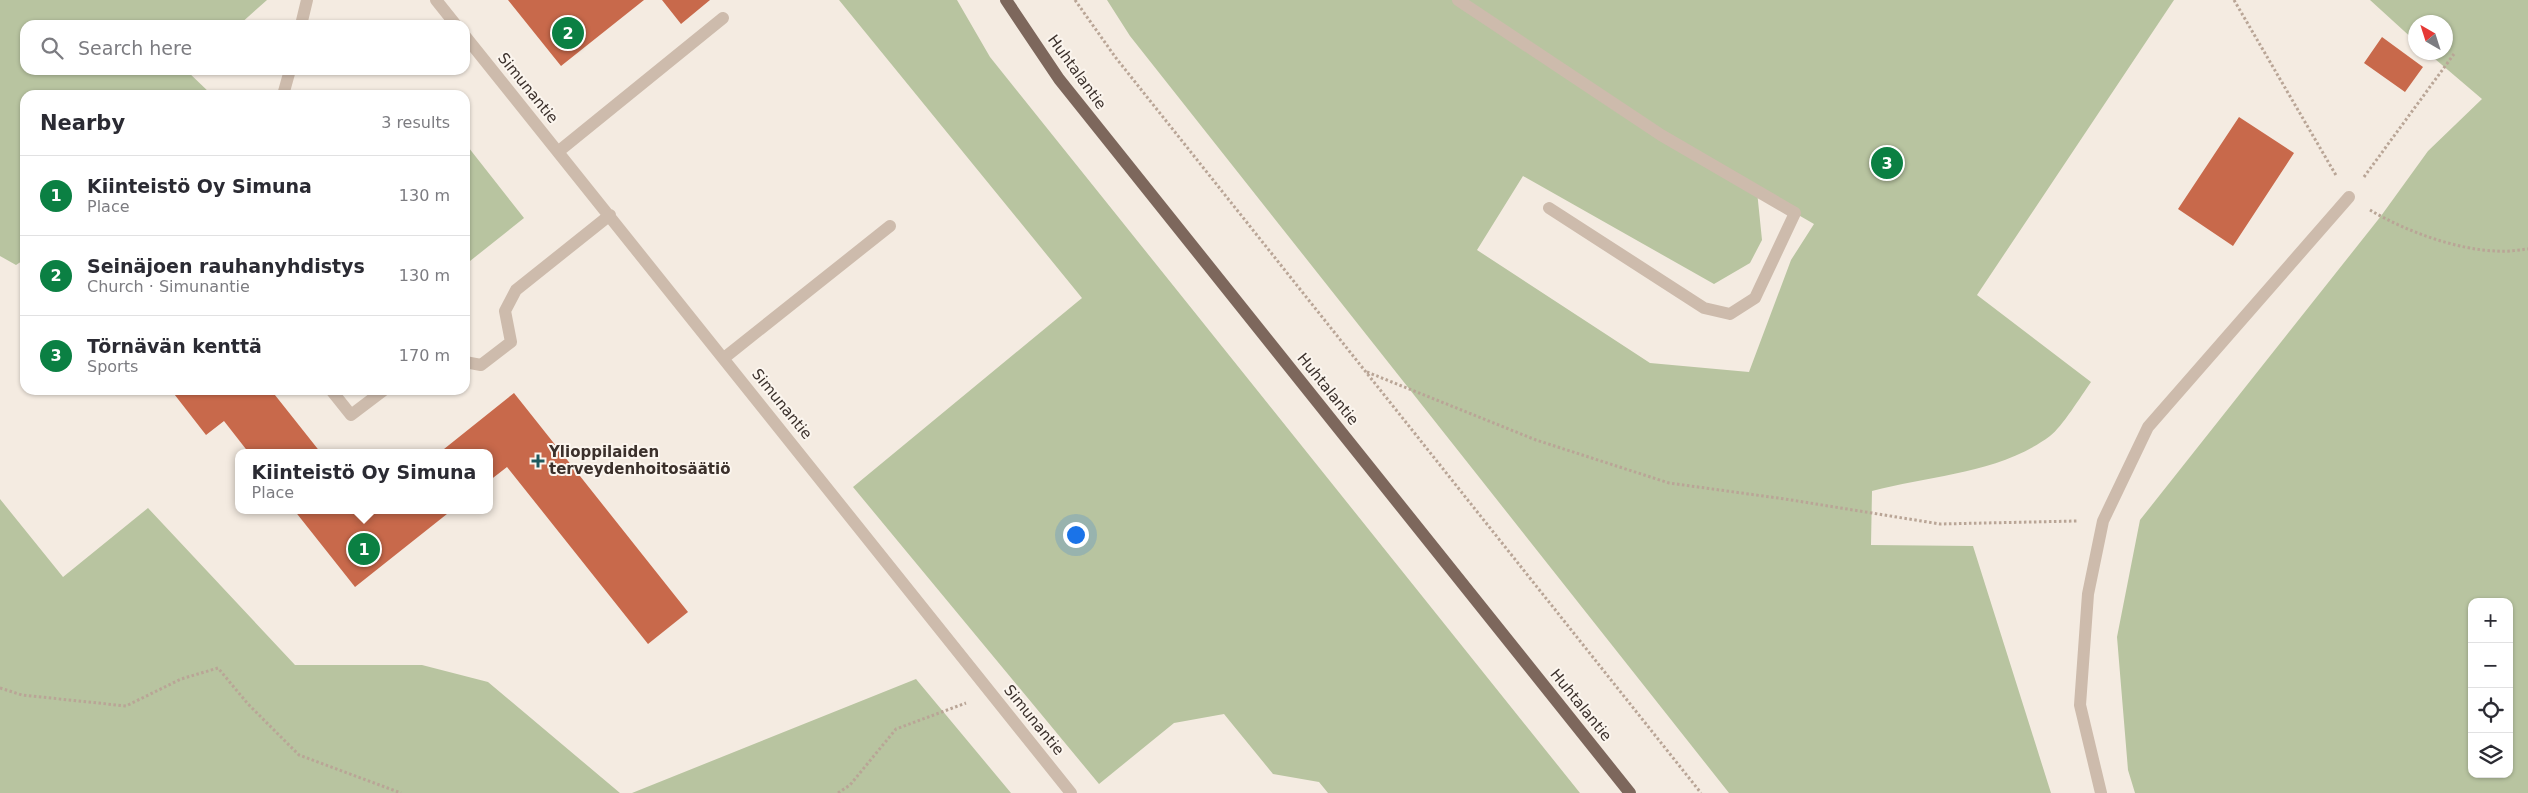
<!DOCTYPE html>
<meta charset="utf-8">
<style>
body{margin:0;font-family:"DejaVu Sans",sans-serif;background:#f2f2f3;color:#2b2b33}
.controls{position:absolute;right:15px;bottom:15px;display:grid;overflow:hidden;border-radius:10px;box-shadow:0 1px 4px #0004}
.controls button{width:45px;height:45px;display:grid;place-items:center;padding:0;border:0;border-bottom:1px solid #e1e1e2;background:#fff;color:#2b2b33;font:25px sans-serif}
.compass{position:absolute;left:2408px;top:15px;width:45px;height:45px;border-radius:50%;background:#fff;box-shadow:0 1px 4px #0004;rotate:321deg}
.you{position:absolute;left:1075px;top:534px;width:18px;height:18px;margin:-12px;border:4px solid #fff;border-radius:50%;background:#1a73e8;box-shadow:0 0 0 8px #1a73e833}
.badge{display:grid;place-items:center;width:32px;height:32px;border-radius:50%;background:#0b8043;color:#fff;font-size:16px;font-weight:700}
.pin{position:absolute;translate:-50% -50%;border:2px solid #fff;box-shadow:0 1px 5px #0006}
.popup{position:absolute;left:235px;top:449px;width:258px;height:65px;box-sizing:border-box;display:grid;place-content:center;border-radius:10px;background:#fff;filter:drop-shadow(0 1px 4px #0005);font-size:16px;white-space:nowrap;color:#7c7c81}
.popup b{font-size:19px;color:#2b2b33}
.popup::after{content:'';position:absolute;left:50%;top:100%;margin-left:-10px;border:10px solid transparent;border-top-color:#fff}
.list{margin:0;padding:0;list-style:none}
h2{display:flex;justify-content:space-between;align-items:center;height:65px;margin:0;padding:0 20px;font-size:21px}
h2 small{font-size:16px;font-weight:400;color:#7c7c81}
.list li{display:grid;grid-template-columns:32px 1fr auto;gap:15px;align-items:center;box-sizing:border-box;height:80px;padding:0 20px;border-top:1px solid #e1e1e2}
.list b{display:block;font-size:19px;white-space:nowrap}
.list p{margin:0;font-size:16px;white-space:nowrap;color:#7c7c81}
.list em{font-size:16px;font-style:normal;color:#7c7c81}
.icon{flex:none;width:28px;height:28px;fill:none;stroke:currentColor;stroke-width:2;stroke-linecap:round;stroke-linejoin:round}
.map{position:relative;flex:none;width:2528px;height:793px;overflow:hidden}
.search{position:absolute;background:#fff;box-shadow:0 1px 4px #0004;left:20px;top:20px;width:450px;height:55px;display:flex;align-items:center;gap:12px;box-sizing:border-box;padding:0 18px;border-radius:15px;color:#7c7c81;font-size:19px}
.panel{position:absolute;background:#fff;box-shadow:0 1px 4px #0004;left:20px;top:90px;width:450px;height:305px;border-radius:15px}
.map>svg:first-child{display:block}
.green{fill:#b8c4a0;fill-rule:evenodd}
.building{fill:#c8694b}
.lines{fill:none;stroke-linecap:round;stroke-linejoin:round}
.path{stroke:#b9a596;stroke-width:3;stroke-dasharray:2.5 2.5;stroke-linecap:butt}
.minor{stroke:#cdbbac;stroke-width:12}
.major{stroke:#7d675c;stroke-width:12}
.poi-dot{fill:#1f5a5e;stroke:#fbf5ee;stroke-width:2}
.labels{text-anchor:middle;stroke-width:4;stroke-linejoin:round;paint-order:stroke}
.street-label{font-size:15px;fill:#3b302b;stroke:#fbf5ee}
.poi-label{font-size:15px;font-weight:bold;fill:#3b302b;stroke:#fbf5ee;text-anchor:start}
</style>
<div class="map">
<svg width="2528" height="793" viewBox="0 0 2528 793">
<rect width="100%" height="100%" fill="#f4ebe1"/>
<path class="green" d="M0,0h267l-28,25h-214v45h161l26,25h-187v164l-9,6 -16,-9z
M839,0h118l33,57 590,736h-252l-9,-11 -46,-8 -49,-60 -50,9 -75,61 -246,-297 229,-189z
M1107,0h1067l-197,295 114,87c-10,14 -29,45 -41,54 -51,38 -119,39 -178,55l-1,54 102,1 78,247h-322l-599,-757zM1523,176l191,108 36,-21 12,-23 -5,-49 57,33 -23,36 -42,112 -99,-9 -173,-113z
M2370,0h158v793h-393l-7,-23 -11,-133 23,-117 241,-304 47,-65 54,-52 -54,-46 18,-1v-30h-30l-1,19zM2472,602h37v172h-37z
M465,143l59,75 -59,47z
M0,499l63,78 85,-69 147,157h127l66,17 132,111h-620z
M916,679l95,114h-379z"/>
<path class="building" d="M508,0h136l-83,66z
M662,0h48l-29,24z
M2382,37l41,30 -18,25 -41,-29z
M2239,117l55,36 -61,93 -55,-37z
M171,390h100l50,63h-72l-25,-32 -18,14z
M514,393l174,219 -40,32 -141,-177 -18,14v-28h-50z
M294,510h158l-97,77z"/>
<g class="lines">
<path class="path" d="M1075,0l41,58 585,735
M2234,0l103,177
M2364,177l90,-123
M2370,210c35,21 87,40 127,41 10,1 21,-1 31,-2
M1367,372l169,68 133,43 116,16 155,25 137,-3
M0,688l22,7 104,11 55,-27 37,-11 30,36 51,51 102,38
M838,793l12,-8 46,-56 70,-26"/>
<path class="minor" d="M436,0l20,25
M1458,0l203,135 134,78 -40,85 -25,16 -26,-6 -155,-100
M301,25l6,-25
M465,36l606,757
M283,95l7,-25
M559,151l164,-133
M724,358l166,-132
M465,362l16,3 30,-23 -6,-31 11,-21 94,-75
M331,390l20,25 33,-25
M2101,793l-21,-88 8,-111 15,-73 45,-94 201,-230"/>
<path class="major" d="M1006,0l53,79 571,714"/>
</g>
<path class="poi-dot" d="M535.5 453.5h5v5h5v5h-5v5h-5v-5h-5v-5h5z"/>
<g class="labels">
<g class="street-label">
<text transform="translate(1077 72) rotate(54)" y="5">Huhtalantie</text>
<text transform="translate(528 88) rotate(51)" y="5">Simunantie</text>
<text transform="translate(1328 389) rotate(51)" y="5">Huhtalantie</text>
<text transform="translate(782 404) rotate(51)" y="5">Simunantie</text>
<text transform="translate(1581 705) rotate(51)" y="5">Huhtalantie</text>
<text transform="translate(1034 720) rotate(51)" y="5">Simunantie</text>
</g>
<g class="poi-label">
<text x="549" y="457">Ylioppilaiden<tspan x="549" dy="17">terveydenhoitosäätiö</tspan></text>
</g>
</g>
</svg>
<div class="controls">
<button>+</button>
<button>−</button>
<button><svg class="icon" aria-label="locate" viewBox="0 0 24 24"><circle cx="12" cy="12" r="6"/><path d="M12 2v4M12 18v4M2 12h4M18 12h4"/></svg></button>
<button><svg class="icon" aria-label="layers" viewBox="0 0 24 24"><path d="M12 4l9 5-9 5-9-5zM3 14l9 5 9-5"/></svg></button>
</div>
<svg class="compass" viewBox="-18 -18 36 36"><path d="M0-13l5 13h-10z" fill="#e53935"/><path d="M0 13l5-13h-10z" fill="#7c7c81"/></svg>
<div class="you"></div>
<div class="pin badge" style="left:364px;top:549px">1</div>
<div class="popup"><b>Kiinteistö Oy Simuna</b>Place</div>
<div class="pin badge" style="left:568px;top:33px">2</div>
<div class="pin badge" style="left:1887px;top:163px">3</div>
<div class="search"><svg class="icon" aria-label="search" viewBox="0 0 24 24"><circle cx="10" cy="10" r="6"/><path d="M15 15l6 6"/></svg>Search here</div>
<section class="panel">
<h2>Nearby<small>3 results</small></h2>
<ul class="list">
<li><span class="badge">1</span><div><b>Kiinteistö Oy Simuna</b><p>Place</p></div><em>130 m</em></li>
<li><span class="badge">2</span><div><b>Seinäjoen rauhanyhdistys</b><p>Church · Simunantie</p></div><em>130 m</em></li>
<li><span class="badge">3</span><div><b>Törnävän kenttä</b><p>Sports</p></div><em>170 m</em></li>
</ul>
</section>
</div>
